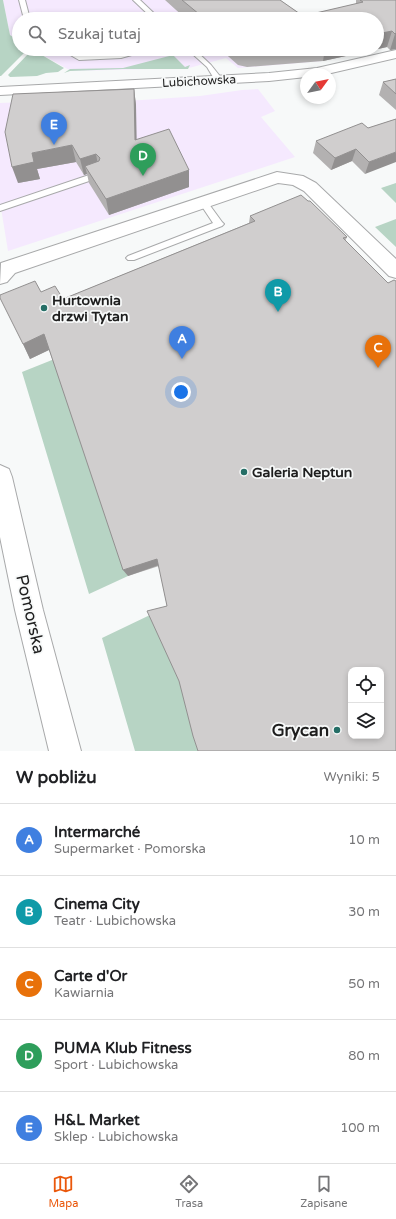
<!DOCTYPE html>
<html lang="pl">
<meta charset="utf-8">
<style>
body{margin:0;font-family:"Varela Round",sans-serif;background:#f2f2f2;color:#202124}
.controls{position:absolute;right:12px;bottom:12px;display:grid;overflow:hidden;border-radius:8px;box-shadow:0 2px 6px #0003}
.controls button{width:36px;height:36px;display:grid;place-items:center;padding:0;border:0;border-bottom:1px solid #e0e0e0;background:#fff;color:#202124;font:20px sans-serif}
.compass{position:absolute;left:300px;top:68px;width:36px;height:36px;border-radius:50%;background:#fff;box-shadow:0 2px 6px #0003;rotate:57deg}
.you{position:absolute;left:181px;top:392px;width:14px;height:14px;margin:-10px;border:3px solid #fff;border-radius:50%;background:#1a73e8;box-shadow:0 0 0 6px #1a73e833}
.badge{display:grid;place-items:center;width:26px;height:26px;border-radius:50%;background:#ea580c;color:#fff;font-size:13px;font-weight:700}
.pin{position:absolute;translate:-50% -33px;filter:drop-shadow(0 1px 2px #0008)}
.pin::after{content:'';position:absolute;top:21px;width:14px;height:12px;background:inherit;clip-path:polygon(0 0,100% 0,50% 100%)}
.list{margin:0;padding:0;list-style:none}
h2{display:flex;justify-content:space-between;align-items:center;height:52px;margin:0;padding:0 16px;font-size:17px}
h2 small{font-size:13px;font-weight:400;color:#757577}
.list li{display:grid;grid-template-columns:26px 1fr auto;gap:12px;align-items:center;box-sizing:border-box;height:72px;padding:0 16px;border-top:1px solid #e0e0e0}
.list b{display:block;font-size:15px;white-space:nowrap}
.list p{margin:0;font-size:13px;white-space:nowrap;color:#757577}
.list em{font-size:13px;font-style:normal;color:#757577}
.icon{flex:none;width:22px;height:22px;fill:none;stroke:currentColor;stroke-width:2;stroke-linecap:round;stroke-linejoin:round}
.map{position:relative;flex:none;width:396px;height:751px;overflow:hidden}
.search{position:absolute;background:#fff;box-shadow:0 2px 6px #0003;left:12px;right:12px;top:12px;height:44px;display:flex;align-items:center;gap:10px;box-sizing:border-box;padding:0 14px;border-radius:22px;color:#757577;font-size:15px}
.sheet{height:412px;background:#fff}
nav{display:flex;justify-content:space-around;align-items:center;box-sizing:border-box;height:56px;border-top:1px solid #e0e0e0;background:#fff;font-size:11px;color:#757577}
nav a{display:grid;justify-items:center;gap:2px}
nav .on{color:#ea580c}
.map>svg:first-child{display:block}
.commercial{fill:#f5e9fe}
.green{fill:#b7d4c4}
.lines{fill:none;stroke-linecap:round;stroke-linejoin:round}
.service-casing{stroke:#a8a9aa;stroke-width:2}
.minor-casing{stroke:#a8a9aa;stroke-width:2}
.tertiary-casing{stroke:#a8a9aa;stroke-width:2}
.service{fill:#fff;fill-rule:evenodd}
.minor{fill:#fff;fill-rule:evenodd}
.tertiary{fill:#fff;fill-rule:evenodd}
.wall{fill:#b3b1b1}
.shaded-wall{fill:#929090}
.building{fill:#d0cece;stroke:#929090;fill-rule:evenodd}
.poi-dot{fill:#256e66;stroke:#f7f9f9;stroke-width:1.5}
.labels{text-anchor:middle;stroke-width:3.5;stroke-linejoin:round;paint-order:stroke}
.far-street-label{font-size:12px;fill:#1e1e1e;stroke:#f7f9f9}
.poi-label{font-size:14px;font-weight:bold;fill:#1e1e1e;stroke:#f7f9f9;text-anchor:start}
.near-street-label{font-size:17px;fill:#1e1e1e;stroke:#f7f9f9}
.near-poi-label{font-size:17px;font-weight:bold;fill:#1e1e1e;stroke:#f7f9f9;text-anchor:end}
</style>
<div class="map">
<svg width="396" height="751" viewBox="0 0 396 751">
<rect width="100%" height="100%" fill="#f7f9f9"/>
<path class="commercial" d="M3,0h241l24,19h-249v22l-9,-6z
M32,49h275l16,12 -85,7 -12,-10 -37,10 -118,3z
M258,89l17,22 -14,6 34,40 -287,94 -8,-49v-99l49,-2 40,1 53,-2 58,-4 42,-6z"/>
<path class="green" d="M0,0h3l7,35 9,6v8h9l-27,27h-1z
M35,51l29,17 -6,4 -12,1 -9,3 -27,1 -2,-2 20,-21z
M173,55l12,12 5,-2 -2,4h-65l-53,2 -6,2 6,-4 53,-1z
M396,183v20l-15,-15z
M396,219v28l-21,-20z
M62,356l-1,22 67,198 -39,18 -67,-222z
M150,615l31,65 19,71h-65l-33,-113z"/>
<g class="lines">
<defs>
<path id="service" d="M19,0h6l5,19h-6z
M133,0h7l20,19h-7z
M60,49h8l12,7 41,-2 21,-5h11l-32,9 -42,2z
M187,49h7l17,16 12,15 -1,2h-6l-9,-15z
M98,172l4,3 -1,2 -101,34v-6z
M203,199l3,1 16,22 2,2 -2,2 -88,34h-6l-2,-2 2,-2 85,-33 -14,-21z"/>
<path id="minor" d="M277,172l26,4 13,7 80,76v19l-7,-2 -85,-85 -11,-6 -15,-2 -263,90 -8,9 -7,2 1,-21z"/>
<path id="tertiary" d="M396,50v8l-69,16h-21v3l-37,4 -269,14v-8l269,-14 48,-5z
M0,465l9,4 3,8 31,133 38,141h-32l-34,-141 -15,-73z"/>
</defs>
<use href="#service" class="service-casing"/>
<use href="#minor" class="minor-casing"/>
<use href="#tertiary" class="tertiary-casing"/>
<use href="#service" class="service"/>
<use href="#minor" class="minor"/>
<use href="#tertiary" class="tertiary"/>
</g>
<path class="wall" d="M165,0h115l23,16 53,-12v-4h40v49l-6,1 -3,-3 -64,14 -76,6 -9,-2 -18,-16h157v-30h-191z
M396,79v31l-17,-15 4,-13z
M134,89l2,16v35l53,30v17l-80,28 -20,-32 -2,-9 -3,1 -8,-13 -39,7 3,10 -22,4z
M396,119l-31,55 -13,-13 -21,9 -18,-17 3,-12 52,-13z
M250,216l97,21 -180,369 -8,-40 -31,10 -79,-226 -19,9 -7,-15 18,-52 22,7 186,-76z"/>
<path class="shaded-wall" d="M392,31l-5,16 -64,14 2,-12h52v-15z
M396,33v16l-6,1 5,-16z
M134,89l2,16 1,52 -2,-17z
M72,145l4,17 -39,7 3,10 -22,4 -6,-16 20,-14z
M356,149l-4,12 -21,9 4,-12z
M396,152v10l-31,12 4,-12z
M96,154l3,17 -14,-5 2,8 -3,1 -4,-16z
M189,170v17l-80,28 -3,-16z
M44,334l7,15 -21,10 -7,-15z
M157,559l2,6 -31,11 -5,-6z"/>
<path class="building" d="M182,0h98l23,16 60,-14 -3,-2h36v33l-1,1 -3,-3 -15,3v-15h-172z
M241,49h24l-17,1z
M396,79v15l-13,-12z
M134,89l1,51 34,-11 20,41 -83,29 -21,-33 14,-5 1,-3 -4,-4 -16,5 -8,-14 -40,8 2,9 -22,5 -7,-35 8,-38z
M396,119v33l-27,10 -13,-13 -21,9 -19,-17 46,-18 6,5z
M301,195l7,6h2l37,36 -4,1 45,45 6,-3 2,1v470h-198l-5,-15 -14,-55 -32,-70 20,-5 -10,-47 -34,11 -79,-236 -21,10 -23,-46v-3l35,-14 6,11 14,-6 8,13 192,-78 -5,-5zM351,670h30v66h-30z"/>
<g class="poi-dot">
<circle cx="44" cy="308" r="4"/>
<circle cx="244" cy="472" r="4"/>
<circle cx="337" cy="730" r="4"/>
</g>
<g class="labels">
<g class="far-street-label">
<text transform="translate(199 81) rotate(-3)" y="4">Lubichowska</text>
</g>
<g class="poi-label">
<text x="52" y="305">Hurtownia<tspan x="52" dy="16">drzwi Tytan</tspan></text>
<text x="252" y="477">Galeria Neptun</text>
</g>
<g class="near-street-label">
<text transform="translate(31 614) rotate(77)" y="6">Pomorska</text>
</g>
<g class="near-poi-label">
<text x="329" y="736">Grycan</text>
</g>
</g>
</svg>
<div class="controls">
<button><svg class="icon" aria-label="locate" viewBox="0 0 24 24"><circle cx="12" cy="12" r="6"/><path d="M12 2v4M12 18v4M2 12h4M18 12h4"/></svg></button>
<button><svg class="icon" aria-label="layers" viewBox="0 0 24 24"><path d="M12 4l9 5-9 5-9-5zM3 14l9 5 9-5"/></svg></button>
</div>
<svg class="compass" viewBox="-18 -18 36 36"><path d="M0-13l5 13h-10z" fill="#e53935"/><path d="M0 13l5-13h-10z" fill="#757577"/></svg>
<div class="you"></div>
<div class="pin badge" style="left:182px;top:359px;background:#3f7fe0">A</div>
<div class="pin badge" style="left:278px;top:312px;background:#0f9aa8">B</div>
<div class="pin badge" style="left:378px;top:368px;background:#e8710a">C</div>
<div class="pin badge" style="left:143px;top:176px;background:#2e9e5b">D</div>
<div class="pin badge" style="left:54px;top:145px;background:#3f7fe0">E</div>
<div class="search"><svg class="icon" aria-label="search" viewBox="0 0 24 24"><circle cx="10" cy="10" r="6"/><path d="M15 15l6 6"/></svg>Szukaj tutaj</div>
</div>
<section class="sheet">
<h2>W pobliżu<small>Wyniki: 5</small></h2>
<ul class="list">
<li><span class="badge" style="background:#3f7fe0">A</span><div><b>Intermarché</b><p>Supermarket · Pomorska</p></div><em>10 m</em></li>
<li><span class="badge" style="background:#0f9aa8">B</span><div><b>Cinema City</b><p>Teatr · Lubichowska</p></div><em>30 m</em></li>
<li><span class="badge" style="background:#e8710a">C</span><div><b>Carte d'Or</b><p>Kawiarnia</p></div><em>50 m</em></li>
<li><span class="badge" style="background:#2e9e5b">D</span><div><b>PUMA Klub Fitness</b><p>Sport · Lubichowska</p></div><em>80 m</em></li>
<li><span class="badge" style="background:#3f7fe0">E</span><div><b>H&amp;L Market</b><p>Sklep · Lubichowska</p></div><em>100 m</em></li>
</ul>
</section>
<nav>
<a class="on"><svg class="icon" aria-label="map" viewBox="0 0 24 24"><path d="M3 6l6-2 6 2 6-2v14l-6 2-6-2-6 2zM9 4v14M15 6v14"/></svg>Mapa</a>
<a><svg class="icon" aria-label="directions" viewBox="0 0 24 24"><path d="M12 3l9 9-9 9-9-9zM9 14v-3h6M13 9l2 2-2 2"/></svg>Trasa</a>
<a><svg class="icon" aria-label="saved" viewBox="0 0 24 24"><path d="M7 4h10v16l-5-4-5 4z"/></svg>Zapisane</a>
</nav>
